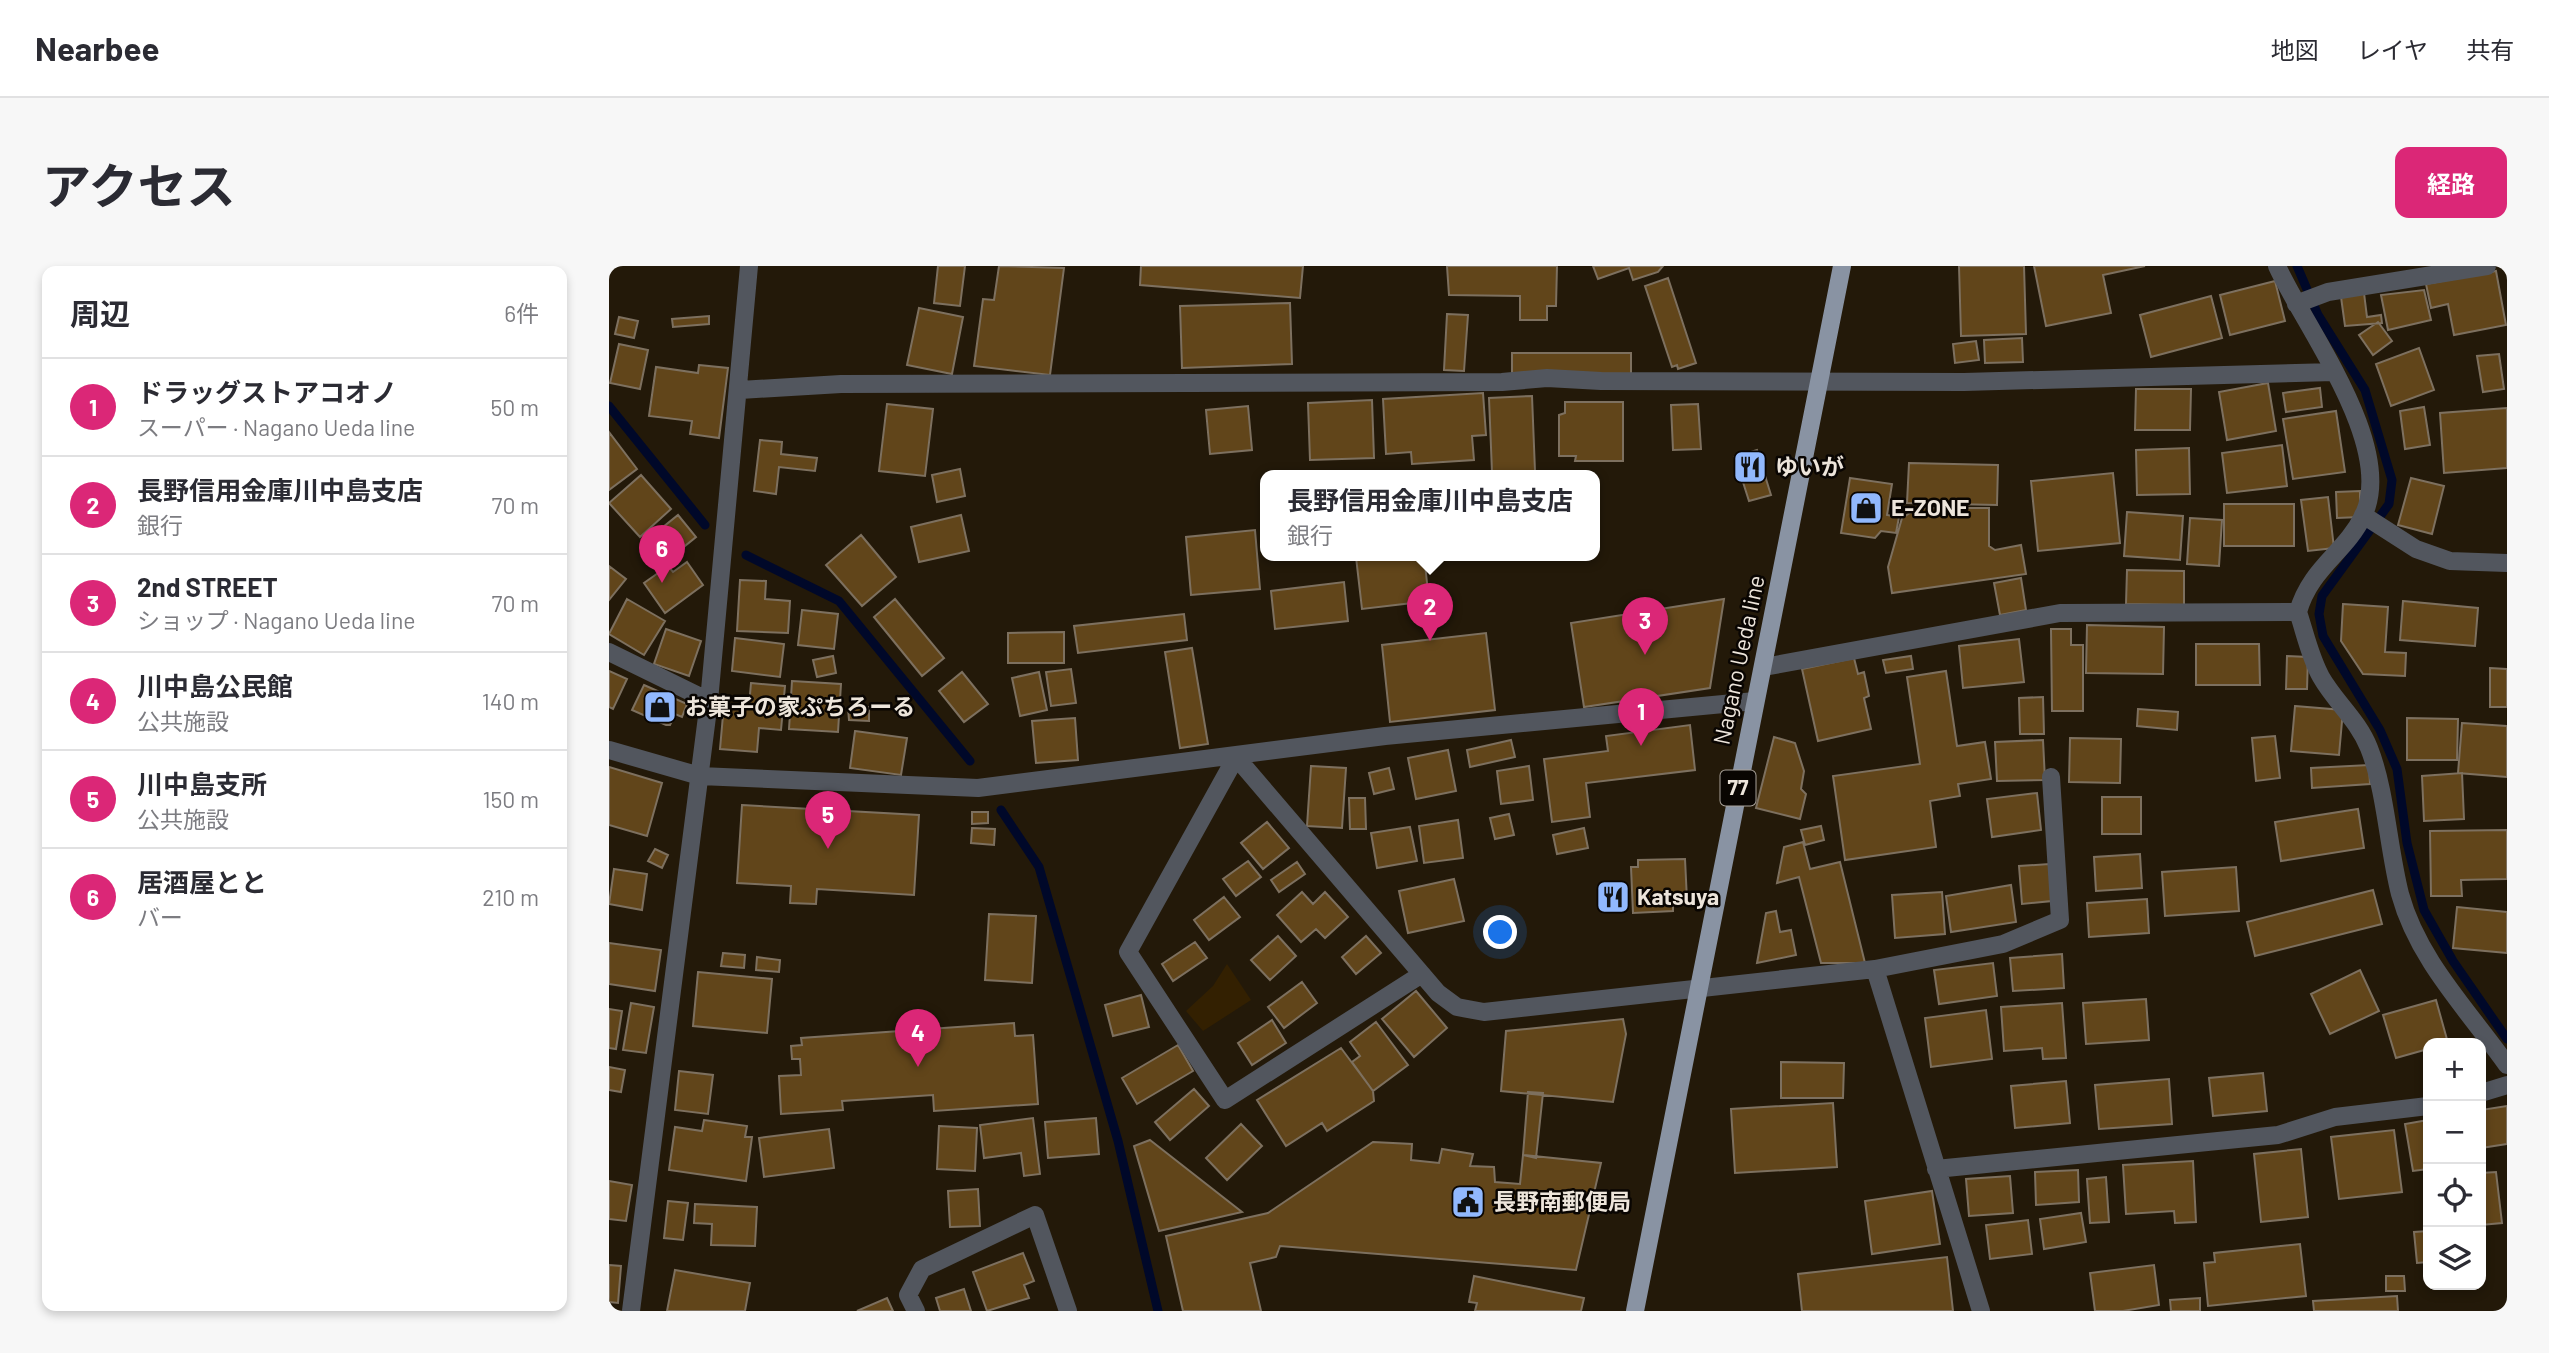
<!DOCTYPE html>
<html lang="ja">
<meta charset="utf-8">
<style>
body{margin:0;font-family:Barlow,"Noto Sans JP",sans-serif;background:#f7f7f7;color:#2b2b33}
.controls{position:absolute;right:21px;bottom:21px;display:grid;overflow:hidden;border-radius:14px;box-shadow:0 4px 10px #0003}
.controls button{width:63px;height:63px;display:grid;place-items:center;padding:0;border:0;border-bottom:2px solid #e1e1e2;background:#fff;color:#2b2b33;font:35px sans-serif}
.you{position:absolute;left:892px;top:667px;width:24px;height:24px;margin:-18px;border:5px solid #fff;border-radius:50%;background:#1a73e8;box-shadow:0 0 0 10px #1a73e833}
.badge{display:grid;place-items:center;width:46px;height:46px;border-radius:50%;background:#db2777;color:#fff;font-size:23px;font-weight:700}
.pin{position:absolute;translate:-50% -58px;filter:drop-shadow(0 2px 4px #0008)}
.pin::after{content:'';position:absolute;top:37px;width:24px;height:21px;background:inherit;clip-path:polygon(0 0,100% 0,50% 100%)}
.popup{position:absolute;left:651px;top:204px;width:340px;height:91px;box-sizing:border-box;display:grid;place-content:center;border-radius:14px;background:#fff;filter:drop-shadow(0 2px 5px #0005);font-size:23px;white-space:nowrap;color:#7c7c81}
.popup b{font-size:26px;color:#2b2b33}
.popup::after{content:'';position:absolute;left:50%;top:100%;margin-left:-14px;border:14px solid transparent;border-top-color:#fff}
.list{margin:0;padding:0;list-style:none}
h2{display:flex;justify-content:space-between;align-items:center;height:91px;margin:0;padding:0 28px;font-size:30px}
h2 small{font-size:23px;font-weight:400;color:#7c7c81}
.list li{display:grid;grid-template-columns:46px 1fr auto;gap:21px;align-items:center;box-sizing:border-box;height:98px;padding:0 28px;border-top:2px solid #e1e1e2}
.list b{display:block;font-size:26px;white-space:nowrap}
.list p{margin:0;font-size:23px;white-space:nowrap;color:#7c7c81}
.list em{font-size:23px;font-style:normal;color:#7c7c81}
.icon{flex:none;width:38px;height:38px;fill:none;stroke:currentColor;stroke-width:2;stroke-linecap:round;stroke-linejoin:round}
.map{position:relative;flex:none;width:1898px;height:1045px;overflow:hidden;border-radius:14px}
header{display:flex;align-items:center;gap:42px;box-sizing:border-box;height:98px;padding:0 35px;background:#fff;border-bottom:2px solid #e1e1e2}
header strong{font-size:33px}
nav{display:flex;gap:38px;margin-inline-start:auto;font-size:24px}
.intro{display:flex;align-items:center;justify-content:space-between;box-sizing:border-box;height:168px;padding:0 42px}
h1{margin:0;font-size:49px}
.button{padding:18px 32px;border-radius:14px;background:#db2777;color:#fff;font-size:24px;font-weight:700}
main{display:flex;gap:42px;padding:0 42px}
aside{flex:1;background:#fff;border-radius:14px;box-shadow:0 4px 10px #0003}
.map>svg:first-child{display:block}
.green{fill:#332001}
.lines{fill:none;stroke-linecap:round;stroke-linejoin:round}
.stream{stroke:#000829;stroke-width:9}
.building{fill:#61451a;stroke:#7d705f;stroke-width:2}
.minor{stroke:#52565e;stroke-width:18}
.primary{stroke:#8993a3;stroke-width:18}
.labels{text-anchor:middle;stroke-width:5;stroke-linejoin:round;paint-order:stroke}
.shield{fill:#090502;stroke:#a9a29a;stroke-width:2}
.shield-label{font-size:21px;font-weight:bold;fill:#ede5db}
.poi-label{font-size:23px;font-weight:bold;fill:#ede5db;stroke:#090502;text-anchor:start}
.street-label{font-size:23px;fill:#ede5db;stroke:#090502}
</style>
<header>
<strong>Nearbee</strong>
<nav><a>地図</a><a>レイヤ</a><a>共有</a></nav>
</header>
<div class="intro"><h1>アクセス</h1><a class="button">経路</a></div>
<main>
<aside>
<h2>周辺<small>6件</small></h2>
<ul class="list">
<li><span class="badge">1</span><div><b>ドラッグストアコオノ</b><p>スーパー · Nagano Ueda line</p></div><em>50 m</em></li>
<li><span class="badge">2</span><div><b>長野信用金庫川中島支店</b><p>銀行</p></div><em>70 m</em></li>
<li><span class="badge">3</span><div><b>2nd STREET</b><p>ショップ · Nagano Ueda line</p></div><em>70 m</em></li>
<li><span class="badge">4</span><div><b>川中島公民館</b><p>公共施設</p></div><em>140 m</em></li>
<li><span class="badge">5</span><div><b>川中島支所</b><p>公共施設</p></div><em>150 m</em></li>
<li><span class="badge">6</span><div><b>居酒屋とと</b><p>バー</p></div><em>210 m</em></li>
</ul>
</aside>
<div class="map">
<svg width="1898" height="1045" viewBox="0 0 1898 1045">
<rect width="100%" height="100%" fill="#231909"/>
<path class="green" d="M618,698l24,36 -48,31 -17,-20 27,-25z"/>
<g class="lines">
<path class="stream" d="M1688,0l21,49 47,75 27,90 -3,24 -67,92 -3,18 4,22 57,94 17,39 10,74 17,67 29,51 54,78
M0,140l96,119
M137,289l93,46 131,160
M392,544l38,57 79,274 40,170"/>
</g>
<path class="building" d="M329,0h27l-5,40 -26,-3z
M390,0l65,2 -14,107 -76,-9 9,-67 11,1z
M532,0h162l-3,32 -160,-13z
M838,0h110l-1,40h-9v14h-27v-24l-71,-1z
M984,0h70l-5,6 -25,8 -4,-12 -31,11z
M1350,0h65l2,68 -65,2z
M1425,0h111l-42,9 8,38 -65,13z
M1887,5l10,54 -52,10 -6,-31 -17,4 -5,-24z
M1059,12l28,85 -18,6 -1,-4 -5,2 -27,-81z
M1666,15l10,40 -55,14 -10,-40z
M1815,24l7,30 -43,10 -7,-35z
M1755,27l3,24 14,-2 1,8 -37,3 -4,-29z
M1602,30l11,42 -71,19 -11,-42z
M681,37l2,61 -110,4 -2,-62z
M310,42l44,9 -11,57 -45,-9z
M838,48l21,1 -4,56 -20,-1z
M100,50v8l-36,3 -1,-8z
M10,51l19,4 -4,17 -19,-4z
M1769,56l14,19 -19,14 -14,-20z
M1413,72l1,24 -38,1 -1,-23z
M1367,75l3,19 -24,3 -2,-19z
M10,78l29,6 -8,39 -30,-6z
M1810,82l15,42 -43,16 -15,-42z
M903,87h119v21l-119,-1z
M1890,88l5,35 -21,3 -6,-36z
M90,99l29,3 -9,70 -29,-4 2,-13 -43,-5 7,-49 42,6z
M1659,117l8,48 -49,9 -8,-48z
M1711,122l2,19 -36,5 -3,-19z
M1527,123h55l-1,41h-55z
M874,127l3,42 -14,1 2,24 -62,4 -1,-12 -25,2 -3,-55z
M923,130l3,75 -43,1 -3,-74z
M763,134l2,58 -64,2 -2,-57z
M956,136h58v59h-48l1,-5h-17v-41l6,-2z
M278,138l46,5 -8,67 -46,-5z
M1089,138l3,45 -28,1 -2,-45z
M639,140l4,44 -42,4 -4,-44z
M1815,141l6,38 -25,4 -5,-38z
M1898,142v60l-63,5 -4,-60z
M1727,145l9,61 -52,7 -10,-60z
M0,166l28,37 -28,21z
M151,174l22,2 -1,12 36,4 -2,13 -36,-4 -3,27 -22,-3z
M1673,179l5,41 -60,7 -5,-40z
M1580,182l1,46 -53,1 -1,-45z
M1148,184l14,45 -22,6 -14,-44z
M1300,197l89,2 -1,40 -90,-2z
M351,203l5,27 -28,6 -5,-27z
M1504,207l7,70 -82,8 -7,-70z
M32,209l30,34 -31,28 -31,-34z
M1241,212l42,6 -5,31 12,2 -3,16 -15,-2 -6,7 -34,-5z
M1802,212l33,8 -12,48 -34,-9z
M1751,225v26l-23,1 -1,-26z
M1719,231l6,51 -26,3 -7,-51z
M1615,238h70v42h-70z
M1309,242h71v38l6,4 26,-5 5,29 -134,19 -4,-26 14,-49z
M1518,246l56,4 -3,44 -56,-4z
M69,249l18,22 -31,25 -18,-22z
M352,249l8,36 -50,11 -8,-35z
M1581,252l32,2 -3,46 -32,-2z
M646,264l5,59 -69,6 -5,-58z
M252,269l35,42 -34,29 -36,-41z
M815,289l5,46 -67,8 -6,-52z
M78,296l16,23 -38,28 -21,-30 24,-17 5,6z
M0,300l17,13 -17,21z
M1518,304l57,1v34l-58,-1z
M1412,312l5,32 -26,5 -6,-32z
M131,314l26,1 -1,18 25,2 -2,32 -51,-2z
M735,316l4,39 -73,8 -4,-38z
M18,333l38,22 -21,34 -35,-21z
M286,333l49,59 -22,18 -48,-59z
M1115,333l-14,89 -126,19 -13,-84z
M1794,335l75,7 -3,38 -75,-6z
M1734,338l45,3 -3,45 21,1 -1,23 -42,-2 -22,-33z
M193,344l36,4 -4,35 -36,-4z
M575,348l3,26 -109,13 -4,-27z
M1478,359l77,2 -1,47 -77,-1z
M57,363l35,12 -12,35 -35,-12z
M1442,363h20v16h12v66h-31z
M455,366v31h-56v-30z
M877,367l9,77 -105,12 -8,-77z
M126,372l49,6 -4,33 -48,-6z
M1410,373l5,43 -61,6 -4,-42z
M1587,378h63l1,41h-64z
M583,382l16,96 -28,4 -15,-96z
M224,390l3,17 -19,4 -4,-17z
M1302,390l2,13 -27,4 -3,-13z
M1678,390l21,1 -1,32h-21z
M1245,392l4,16 6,-2 5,24 -5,2 7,31 -53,12 -16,-72z
M1881,402l17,1v38h-17z
M462,403l5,34 -25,3 -5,-34z
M0,405l18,8 -14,30 -4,-2z
M1337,405l11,75 28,-4 6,37 -33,5 2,12 -30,5 6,46 -91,13 -12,-84 87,-12 -13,-87z
M353,406l26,32 -24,18 -25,-31z
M430,406l8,38 -27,6 -8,-38z
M183,415l49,3 -3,48 -49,-3z
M142,417l34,3 -4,44 -22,-2 -2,24 -37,-3 4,-45 25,2z
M35,419l43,19 -5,13 -7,-3 -5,11h-4l-34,-15z
M1434,431l1,37h-24l-1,-36z
M1686,440l48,4 -4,45 -48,-4z
M260,441v14l-20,-1 -1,-12z
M1529,443l40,3 -1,18 -40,-4z
M466,452l3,42 -42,3 -4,-42z
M1798,452l51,1 -1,41h-50z
M1853,457l45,3v51l-49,-4z
M1081,459l5,45 -109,13 4,34 -38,5 -8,-63 64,-8 -2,-15z
M246,465l52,7 -6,37 -51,-7z
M1666,470l5,42 -24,3 -4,-43z
M1165,471l21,6 9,28 -3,18 5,5 -6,25 -44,-11z
M1461,472l51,1 -1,44 -51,-1z
M902,474l4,17 -45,10 -3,-17z
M1434,474l2,40 -48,1 -2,-39z
M839,484l8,41 -40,8 -8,-41z
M1760,499l1,19 -58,4 -1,-20z
M702,500l35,2 -4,60 -35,-2z
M920,500l4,34 -32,4 -4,-33z
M0,501l53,16 -15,53 -38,-11z
M780,502l5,21 -20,5 -5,-21z
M1853,507l2,46 -40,2 -2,-45z
M1428,527l4,37 -49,7 -5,-38z
M1493,531h39v37h-39z
M740,532h16l1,31h-16z
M133,539l177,10 -5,80 -97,-6 -1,15 -26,-1 1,-17 -54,-3z
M1749,543l6,39 -83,13 -6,-39z
M363,546h16v11l-16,1z
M900,548l5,21 -19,4 -5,-21z
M849,554l5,38 -39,5 -5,-37z
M658,556l22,26 -26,21 -22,-26z
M1212,560l3,14 -19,5 -4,-15z
M801,561l7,34 -40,7 -6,-35z
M363,562l23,1 -1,16 -23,-2z
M975,562l4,20 -31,6 -4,-19z
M1898,564v49l-46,1 1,16h-31l-1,-65z
M1194,576l7,27 30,-7 25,101h-44l-22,-86 -22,6 7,-36z
M46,583l13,6 -6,13 -14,-7z
M1531,588l2,34 -46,3 -2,-34z
M1076,593l2,41 -14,1v10l-40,2 -2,-46h7v-7z
M639,595l13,16 -25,19 -13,-17z
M688,596l8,12 -26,18 -8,-12z
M1440,598l3,37 -30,3 -3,-38z
M1627,601l3,44 -74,5 -3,-44z
M5,603l33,5 -5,36 -33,-6z
M845,613l10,42 -56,12 -9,-42z
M1402,619l5,37 -65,10 -5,-36z
M1764,624l9,34 -127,32 -8,-34z
M693,626l11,12 12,-12 23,25 -23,21 -9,-9 -15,13 -24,-27z
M1333,626l3,42 -50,4 -3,-43z
M615,631l16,20 -31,23 -15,-20z
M1538,633l2,34 -60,4 -2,-34z
M1848,641l50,5v41l-54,-5z
M1167,645l4,21 11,-2 5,25 -39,8 9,-50z
M380,648l47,2 -4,67 -47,-3z
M669,670l18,20 -26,24 -19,-20z
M757,670l15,17 -25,21 -14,-17z
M586,676l12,16 -34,23 -11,-17z
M0,677l52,7 -6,41 -46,-7z
M114,687l22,2 -1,13 -23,-2z
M1453,688l2,34 -51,3 -3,-33z
M148,691l23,3 -1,12 -23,-2z
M1384,697l4,33 -58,8 -5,-34z
M1751,704l19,41 -49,23 -19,-40z
M89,706l74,7 -5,54 -74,-7z
M693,716l15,21 -33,25 -16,-21z
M807,725l31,37 -33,29 -32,-38z
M532,729l8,32 -36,9 -8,-31z
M1537,733l3,41 -63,4 -3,-41z
M1827,734l12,43h-20v6l-32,9 -13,-43z
M22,737l23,4 -8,46 -23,-3z
M1453,737l4,55 -23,1 -1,-11 -38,3 -3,-44z
M0,743l13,2 -6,38 -7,-1z
M1377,744l6,49 -61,8 -6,-49z
M1014,753l3,15 -13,68 -112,-11 5,-60z
M663,754l14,23 -34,22 -14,-22z
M767,756l32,43 -35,26 -21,-29 8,-6 -10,-14z
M405,757l1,13 18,-1 5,69 -104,7 -1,-16 -91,6 1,9 -62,4 -2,-38 22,-1 -1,-16h-8l-1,-13 11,-1 -1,-7z
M569,779l15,26 -56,33 -15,-26z
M732,782l32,43 1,10 -47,30 -5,-8 -36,23 -29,-46z
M1172,796l63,1 -1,35h-62z
M0,801l16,3 -4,22 -12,-2z
M70,805l34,4 -5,39 -33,-4z
M1654,807l4,38 -54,5 -4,-38z
M1560,813l3,45 -73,5 -4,-44z
M1457,815l4,42 -55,5 -4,-42z
M585,823l15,17 -39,34 -15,-18z
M919,826l15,1 -7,65 -13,-3z
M1224,837l4,64 -102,6 -4,-64z
M1898,840v38l-26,4v-38z
M424,852l7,56 -16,2 -3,-23 -37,5 -4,-33z
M487,852l3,36 -51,4 -3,-36z
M95,854l43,6 -2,11h7l-6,44 -77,-11 6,-43 27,4z
M1819,854v49l-15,2 -8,-47z
M632,858l21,22 -35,34 -21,-22z
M330,860l38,2 -2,43 -38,-2z
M220,863l5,39 -70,9 -5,-39z
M1785,864l8,62 -63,7 -8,-62z
M541,874l92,72 -83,19 -25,-85z
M764,876l39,2 -1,16 28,3 3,-14 31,5 -3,12 24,1 1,15 25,2 3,-29 78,8 -25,107 -296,-24 -4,11 -26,6 11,48h-78l-17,-75 102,-23z
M1692,883l7,68 -47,5 -7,-68z
M1584,895l3,61 -21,1 -1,-12 -48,3 -3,-49z
M1469,904l1,32 -43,3 -1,-33z
M1887,906l6,51 -21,2v-52z
M1401,910l3,37 -44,3 -3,-37z
M1497,911l3,45 -19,1 -3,-44z
M0,915l23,4 -6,36 -17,-2z
M369,923l2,37 -30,1 -2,-36z
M1323,925l8,53 -68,10 -7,-53z
M59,935l20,2 -5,37 -19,-2z
M86,938l62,3 -2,39 -44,-1 1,-21 -18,-1z
M1472,947l5,29 -42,7 -4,-30z
M1419,954l4,34 -42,5 -4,-34z
M1819,965v31l-11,1 -3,-31z
M1691,978l6,52 -98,10 -4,-43 11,-1 -1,-9z
M414,987l11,28 -10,4 5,13 -42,13 -14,-39z
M1338,991l6,54h-151l-4,-37z
M0,999l12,1 -3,37 -9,-1z
M1545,999l5,40 -36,6h-28l-5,-38z
M66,1004l75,13 -5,28h-78z
M865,1010l110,22 -3,13h-106l2,-8 -8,-1z
M1777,1010h18l1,15h-19z
M355,1023l7,22h-31l-4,-13z
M1788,1030l1,15h-84l-1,-10z
M278,1032l6,13h-36z
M1591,1032v13h-29l-1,-11z"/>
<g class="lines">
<path class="minor" d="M1668,0c28,62 120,181 86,250 -17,36 -53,52 -65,96 7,21 12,45 23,65 15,26 37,43 48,71 17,43 19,99 31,146 18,66 68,116 107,171
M1687,38l32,-12 159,-26
M131,124l101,-6 661,-2 45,-4 54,3 363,1 370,-10
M1754,249l53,34 34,12 57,2
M0,386l100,49
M1155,401l296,-54 238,-1
M0,484l91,26 278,12 407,-52 370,-35
M1266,703l128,-25 57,-24 -9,-143
M813,708l-197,126 -97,-148 108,-195 202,236 19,14 27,5 391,-43 106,342
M1872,827l26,-8
M1327,903l342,-34 57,-18 93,-11
M22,1045l78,-610 40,-435
M307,1045l-8,-16 14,-26 113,-54 33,96"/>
<path class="primary" d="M1026,1045l207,-1045"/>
</g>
<defs>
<symbol id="restaurant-square" viewBox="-11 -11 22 22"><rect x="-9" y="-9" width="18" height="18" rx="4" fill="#91b8fd" stroke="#090502"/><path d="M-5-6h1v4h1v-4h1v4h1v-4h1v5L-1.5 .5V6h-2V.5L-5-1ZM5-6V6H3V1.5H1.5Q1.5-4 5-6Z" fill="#111"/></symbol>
<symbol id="shop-square" viewBox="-11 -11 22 22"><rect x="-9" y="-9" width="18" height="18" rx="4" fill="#91b8fd" stroke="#090502"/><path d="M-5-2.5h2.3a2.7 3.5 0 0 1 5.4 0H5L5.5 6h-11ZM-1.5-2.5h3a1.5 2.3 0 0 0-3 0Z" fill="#111"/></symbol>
<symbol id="civic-square" viewBox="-11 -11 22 22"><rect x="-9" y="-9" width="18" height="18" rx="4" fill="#91b8fd" stroke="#090502"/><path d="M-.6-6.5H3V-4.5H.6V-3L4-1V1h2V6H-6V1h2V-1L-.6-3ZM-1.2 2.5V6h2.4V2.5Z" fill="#111"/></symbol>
</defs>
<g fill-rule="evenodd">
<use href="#restaurant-square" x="1122" y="182" width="38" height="38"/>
<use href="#shop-square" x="1238" y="223" width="38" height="38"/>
<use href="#shop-square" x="32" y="422" width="38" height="38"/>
<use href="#restaurant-square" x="985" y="612" width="38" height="38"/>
<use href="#civic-square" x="840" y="917" width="38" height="38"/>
</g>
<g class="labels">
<rect class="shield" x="1111.5" y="504.5" width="35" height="35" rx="5"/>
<g class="shield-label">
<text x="1129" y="529">77</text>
</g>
<g class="poi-label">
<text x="1166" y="209">ゆいが</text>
<text x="1282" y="250">E-ZONE</text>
<text x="76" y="449">お菓子の家ぷちろーる</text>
<text x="1028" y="639">Katsuya</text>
<text x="884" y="944">長野南郵便局</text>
</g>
<g class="street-label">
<text transform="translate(1130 394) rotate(-78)" y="8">Nagano Ueda line</text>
</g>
</g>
</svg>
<div class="controls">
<button>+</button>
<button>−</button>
<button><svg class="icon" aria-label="locate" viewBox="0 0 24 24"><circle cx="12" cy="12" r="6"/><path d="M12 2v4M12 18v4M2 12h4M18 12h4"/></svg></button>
<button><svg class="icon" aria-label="layers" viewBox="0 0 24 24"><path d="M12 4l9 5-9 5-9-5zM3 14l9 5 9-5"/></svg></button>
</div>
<div class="you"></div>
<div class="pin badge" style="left:1032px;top:480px">1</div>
<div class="pin badge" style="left:821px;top:375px">2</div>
<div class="popup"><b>長野信用金庫川中島支店</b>銀行</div>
<div class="pin badge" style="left:1036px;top:389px">3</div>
<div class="pin badge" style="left:309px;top:801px">4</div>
<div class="pin badge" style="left:219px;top:583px">5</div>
<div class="pin badge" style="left:53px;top:317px">6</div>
</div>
</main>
